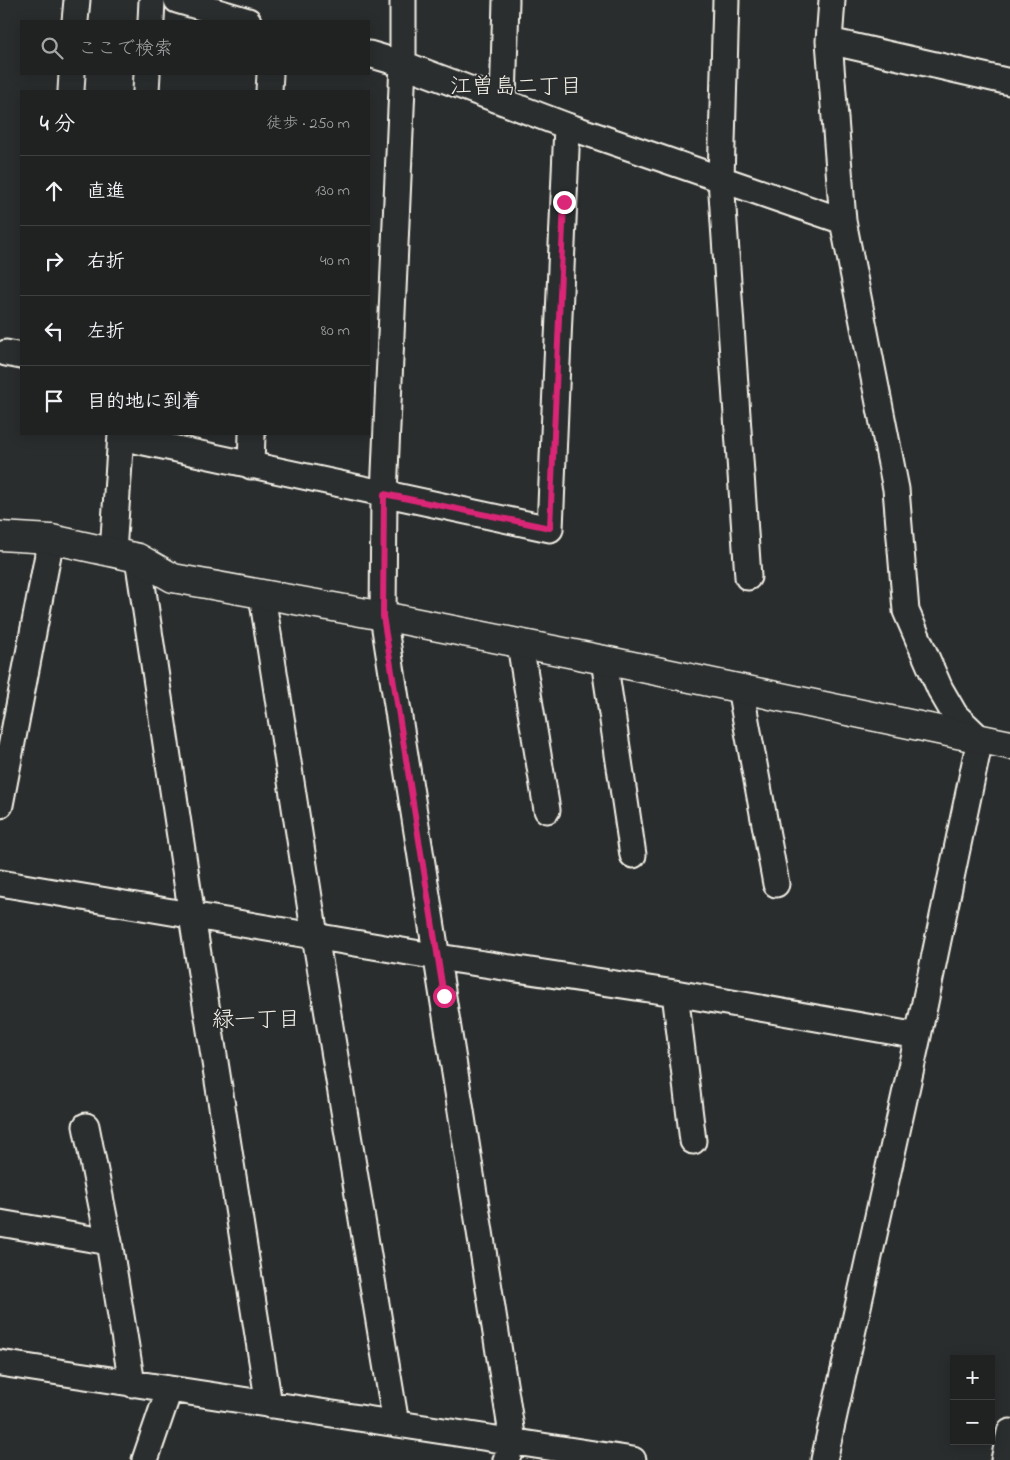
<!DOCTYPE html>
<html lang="ja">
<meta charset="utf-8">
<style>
body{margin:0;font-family:"Indie Flower","Klee One",sans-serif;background:#2d2f2f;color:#f1f3f6}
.controls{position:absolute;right:15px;bottom:15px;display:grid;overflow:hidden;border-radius:0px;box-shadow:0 2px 12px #0003}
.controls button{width:45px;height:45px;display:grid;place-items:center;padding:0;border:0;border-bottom:1px solid #3d3f40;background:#202222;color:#f1f3f6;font:25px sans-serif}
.stop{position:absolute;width:15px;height:15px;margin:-11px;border:4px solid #db2777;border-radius:50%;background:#fff}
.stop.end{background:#db2777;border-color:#fff;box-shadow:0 1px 5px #0008}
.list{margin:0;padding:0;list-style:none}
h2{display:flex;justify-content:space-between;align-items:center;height:65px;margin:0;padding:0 20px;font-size:21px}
h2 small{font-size:16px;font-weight:400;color:#a2a4a5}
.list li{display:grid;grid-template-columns:32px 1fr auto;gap:15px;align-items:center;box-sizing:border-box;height:70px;padding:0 20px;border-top:1px solid #3d3f40}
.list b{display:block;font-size:19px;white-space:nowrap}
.list em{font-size:16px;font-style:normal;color:#a2a4a5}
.icon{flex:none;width:28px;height:28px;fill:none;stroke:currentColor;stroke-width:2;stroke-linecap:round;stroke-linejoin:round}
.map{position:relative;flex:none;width:1010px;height:1460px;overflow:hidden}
.search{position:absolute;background:#202222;box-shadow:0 2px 12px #0003;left:20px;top:20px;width:350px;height:55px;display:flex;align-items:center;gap:12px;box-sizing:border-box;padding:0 18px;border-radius:0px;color:#a2a4a5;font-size:19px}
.panel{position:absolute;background:#202222;box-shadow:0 2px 12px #0003;left:20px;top:90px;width:350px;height:345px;border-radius:0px}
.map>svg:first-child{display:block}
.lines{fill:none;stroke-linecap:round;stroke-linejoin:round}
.minor-casing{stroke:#f4f1e8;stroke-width:29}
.tertiary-casing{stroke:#f4f1e8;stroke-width:31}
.minor{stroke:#2a2d2e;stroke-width:25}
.tertiary{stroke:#2a2d2e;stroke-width:28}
.route{stroke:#db2777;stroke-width:6}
.labels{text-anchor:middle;stroke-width:4;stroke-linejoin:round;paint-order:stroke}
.neighbourhood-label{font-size:22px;fill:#f4f1e8;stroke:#2a2d2e}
</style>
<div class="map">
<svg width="1010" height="1460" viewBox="0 0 1010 1460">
<rect width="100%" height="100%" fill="#2a2d2e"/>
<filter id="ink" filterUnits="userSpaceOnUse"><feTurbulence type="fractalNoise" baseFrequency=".02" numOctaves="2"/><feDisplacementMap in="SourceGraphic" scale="10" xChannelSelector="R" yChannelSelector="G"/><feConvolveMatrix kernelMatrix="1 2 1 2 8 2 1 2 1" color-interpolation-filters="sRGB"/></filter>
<g filter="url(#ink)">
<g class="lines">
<defs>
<path id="minor" d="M177,0l71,21
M403,0v64l-19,430 -1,122 130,825 -7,19
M726,0l-5,179 27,398
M75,21l2,-21
M151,21l1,-21
M829,41l181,41
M369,54l34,10 164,62 276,95
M71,91l1,-17
M146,91l1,-17
M269,91l1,-17
M503,102l3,-102
M6,353l15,3
M121,437l429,92 17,-403
M251,466l1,-32
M113,552l8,-118
M138,558l54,358 77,489
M262,595l53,341 81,488
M520,644l27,166
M604,660l29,195
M740,688l36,196
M0,805l51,-266
M0,883l438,74 237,36 243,43
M675,993l18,148
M86,1126l23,116 23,142
M0,1223l109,19
M0,1363l633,97
M145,1460l24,-70
M824,1460l94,-424 62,-297 -25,-24 -15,-26 -34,-78 -10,-122 -53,-268 -14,-180 3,-41
M1004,1460l6,-28"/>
<path id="tertiary" d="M0,536l51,3 87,19 35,20 210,38 221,44 406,85"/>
</defs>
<use href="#minor" class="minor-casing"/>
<use href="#tertiary" class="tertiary-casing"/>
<use href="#minor" class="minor"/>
<use href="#tertiary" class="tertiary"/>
</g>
</g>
<g class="lines" filter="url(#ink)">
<path class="route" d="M444,996l-61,-380 1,-122 166,34 14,-326"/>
</g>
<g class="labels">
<g class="neighbourhood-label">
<text x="516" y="93">江曽島二丁目</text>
<text x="256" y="1026">緑一丁目</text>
</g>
</g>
</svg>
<div class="controls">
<button>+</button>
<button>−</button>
</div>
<div class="stop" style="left:444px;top:996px"></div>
<div class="stop end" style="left:564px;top:202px"></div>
<div class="search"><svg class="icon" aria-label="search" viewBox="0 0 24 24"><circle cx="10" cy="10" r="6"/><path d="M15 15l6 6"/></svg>ここで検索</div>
<section class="panel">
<h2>4 分<small>徒歩 · 250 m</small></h2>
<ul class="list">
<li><svg class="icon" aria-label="ahead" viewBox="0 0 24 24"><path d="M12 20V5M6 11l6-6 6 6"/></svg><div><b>直進</b></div><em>130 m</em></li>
<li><svg class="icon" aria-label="right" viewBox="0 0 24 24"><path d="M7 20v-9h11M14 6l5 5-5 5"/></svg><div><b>右折</b></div><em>40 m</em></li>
<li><svg class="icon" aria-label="left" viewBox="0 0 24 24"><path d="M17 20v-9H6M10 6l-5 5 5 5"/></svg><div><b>左折</b></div><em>80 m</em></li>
<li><svg class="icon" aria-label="arrive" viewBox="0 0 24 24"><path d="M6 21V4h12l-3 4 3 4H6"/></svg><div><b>目的地に到着</b></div></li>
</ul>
</section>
</div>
